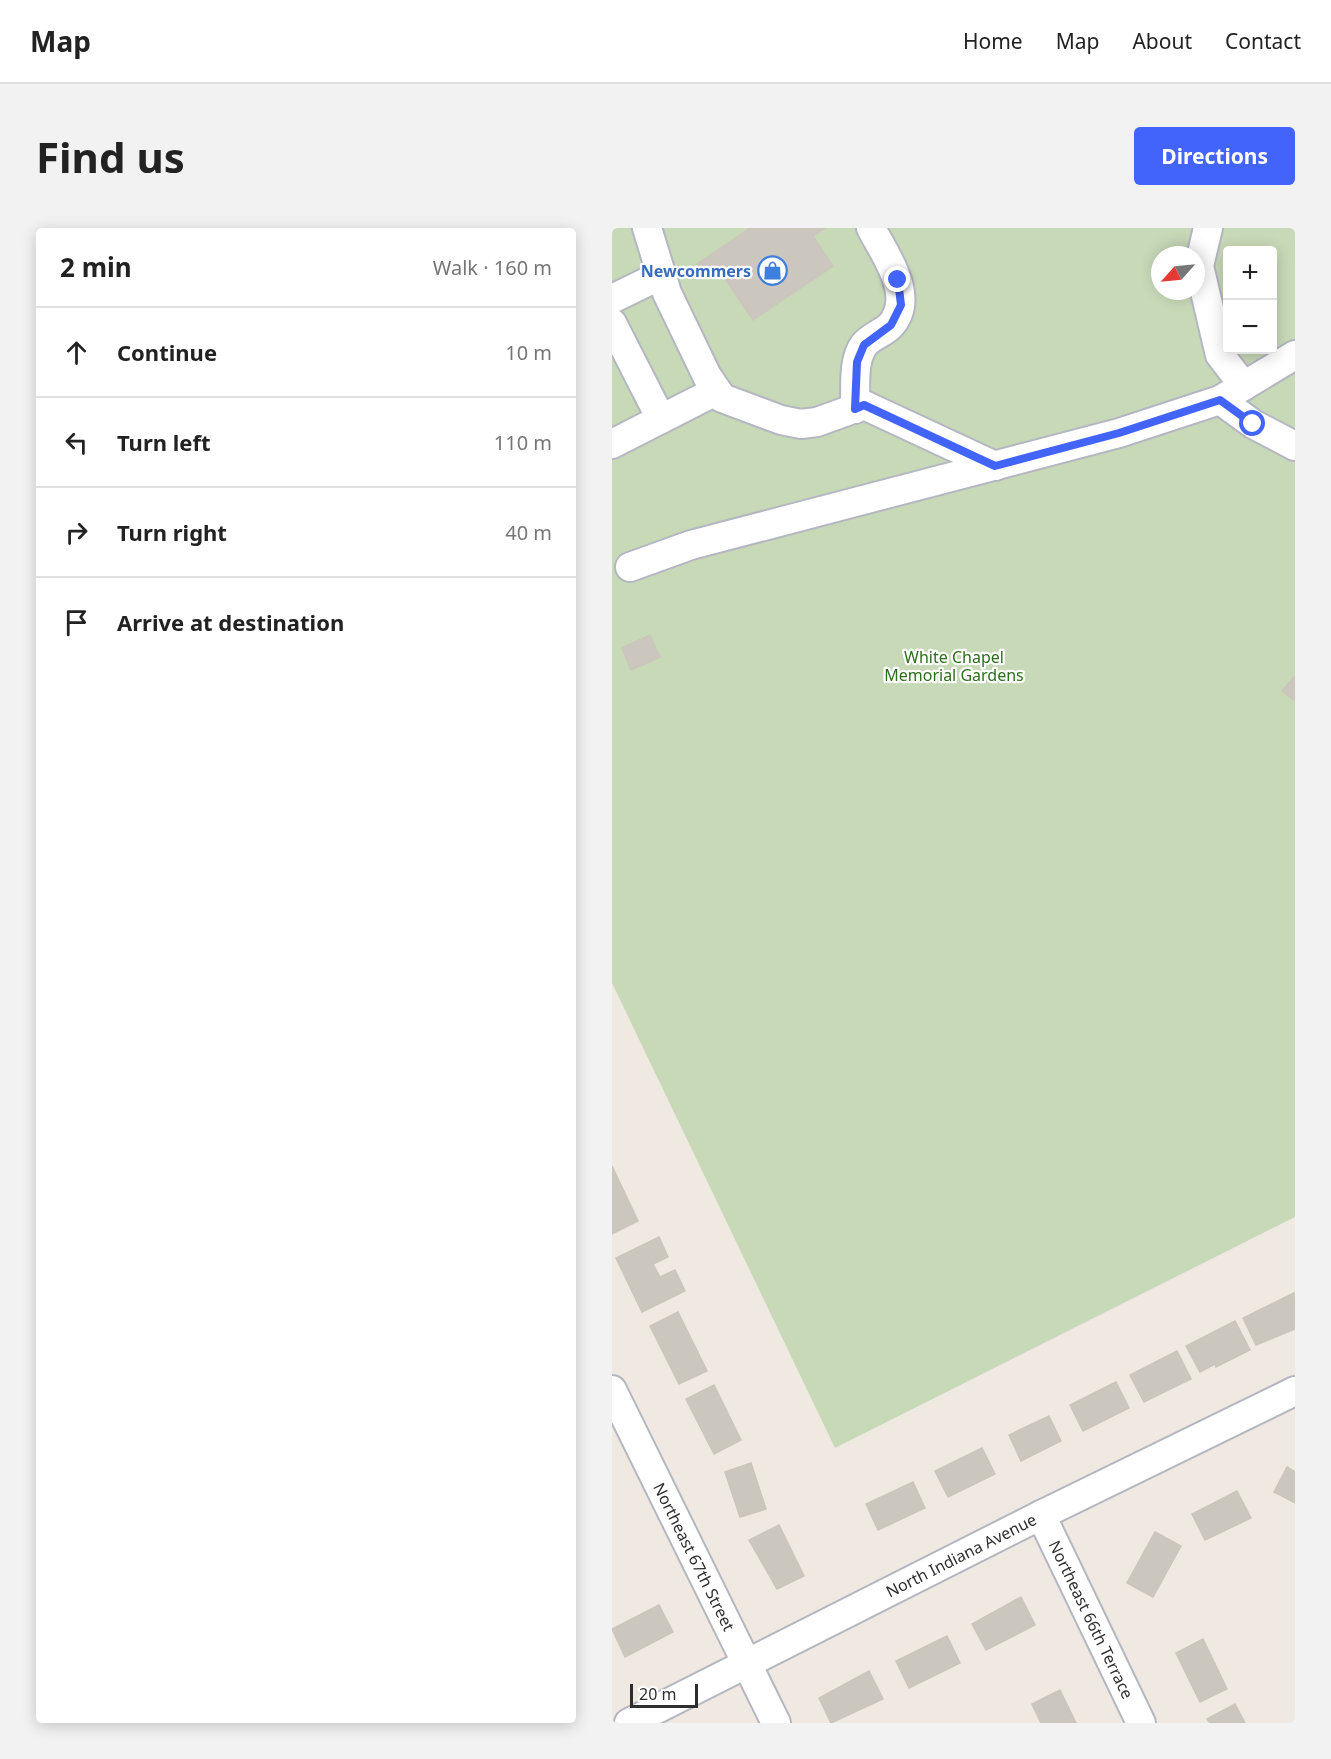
<!DOCTYPE html>
<meta charset="utf-8">
<style>
body{margin:0;font-family:"Noto Sans",sans-serif;background:#f2f2f2;color:#222}
.controls{position:absolute;right:18px;top:18px;display:grid;overflow:hidden;border-radius:6px;box-shadow:0 3px 15px #0003}
.controls button{width:54px;height:54px;display:grid;place-items:center;padding:0;border:0;border-bottom:2px solid #e0e0e0;background:#fff;color:#222;font:30px sans-serif}
.compass{position:absolute;left:539px;top:18px;width:54px;height:54px;border-radius:50%;background:#fff;box-shadow:0 3px 15px #0003;rotate:243deg}
.scale{position:absolute;left:18px;bottom:15px;width:68px;box-sizing:border-box;padding-left:6px;border:3px solid #2e2e2e;border-top:0;font-size:16px;line-height:21px;white-space:nowrap;color:#2e2e2e;-webkit-text-stroke:4px #fff;paint-order:stroke}
.stop{position:absolute;width:18px;height:18px;margin:-14px;border:4px solid #4264fb;border-radius:50%;background:#fff}
.stop.end{background:#4264fb;border-color:#fff;box-shadow:0 2px 6px #0008}
.list{margin:0;padding:0;list-style:none}
h2{display:flex;justify-content:space-between;align-items:center;height:78px;margin:0;padding:0 24px;font-size:26px}
h2 small{font-size:20px;font-weight:400;color:#767676}
.list li{display:grid;grid-template-columns:39px 1fr auto;gap:18px;align-items:center;box-sizing:border-box;height:90px;padding:0 24px;border-top:2px solid #e0e0e0}
.list b{display:block;font-size:22px;white-space:nowrap}
.list em{font-size:20px;font-style:normal;color:#767676}
.icon{flex:none;width:33px;height:33px;fill:none;stroke:currentColor;stroke-width:2;stroke-linecap:round;stroke-linejoin:round}
.map{position:relative;flex:none;width:683px;height:1495px;overflow:hidden;border-radius:6px}
header{display:flex;align-items:center;gap:36px;box-sizing:border-box;height:84px;padding:0 30px;background:#fff;border-bottom:2px solid #e0e0e0}
header strong{font-size:28px}
nav{display:flex;gap:33px;margin-inline-start:auto;font-size:21px}
.intro{display:flex;align-items:center;justify-content:space-between;box-sizing:border-box;height:144px;padding:0 36px}
h1{margin:0;font-size:42px}
.button{padding:15px 27px;border-radius:6px;background:#4264fb;color:#fff;font-size:21px;font-weight:700}
main{display:flex;gap:36px;padding:0 36px}
aside{flex:1;background:#fff;border-radius:6px;box-shadow:0 3px 15px #0003}
.map>svg:first-child{display:block}
.cemetery{fill:#c8d9b8;fill-rule:evenodd}
.building{fill:#cbc7bf;stroke:#cbc5ba;stroke-width:1.5}
.lines{fill:none;stroke-linecap:round;stroke-linejoin:round}
.minor-casing{stroke:#b4b7c1;stroke-width:32}
.minor{stroke:#fff;stroke-width:28}
.route{stroke:#4264fb;stroke-width:8}
.labels{text-anchor:middle;stroke-width:4.5;stroke-linejoin:round;paint-order:stroke}
.shop-label{font-size:16px;font-weight:bold;fill:#366cbe;stroke:#fff;text-anchor:end}
.park-label{font-size:16px;fill:#2c6e1b;stroke:#fff}
.street-label{font-size:16px;fill:#2e2e2e;stroke:#fff}
</style>
<header>
<strong>Map</strong>
<nav><a>Home</a><a>Map</a><a>About</a><a>Contact</a></nav>
</header>
<div class="intro"><h1>Find us</h1><a class="button">Directions</a></div>
<main>
<aside>
<h2>2 min<small>Walk · 160 m</small></h2>
<ul class="list">
<li><svg class="icon" aria-label="ahead" viewBox="0 0 24 24"><path d="M12 20V5M6 11l6-6 6 6"/></svg><div><b>Continue</b></div><em>10 m</em></li>
<li><svg class="icon" aria-label="left" viewBox="0 0 24 24"><path d="M17 20v-9H6M10 6l-5 5 5 5"/></svg><div><b>Turn left</b></div><em>110 m</em></li>
<li><svg class="icon" aria-label="right" viewBox="0 0 24 24"><path d="M7 20v-9h11M14 6l5 5-5 5"/></svg><div><b>Turn right</b></div><em>40 m</em></li>
<li><svg class="icon" aria-label="arrive" viewBox="0 0 24 24"><path d="M6 21V4h12l-3 4 3 4H6"/></svg><div><b>Arrive at destination</b></div></li>
</ul>
</aside>
<div class="map">
<svg width="683" height="1495" viewBox="0 0 683 1495">
<rect width="100%" height="100%" fill="#efe9e1"/>
<path class="cemetery" d="M0,0h683v989l-460,231 -223,-465zM616,22h44v100h-44zM548,27h36v36h-36z"/>
<path class="building" d="M138,0h75l-12,8 20,30 -80,54 -36,-53 -12,8 -8,-11z
M38,407l10,22 -29,13 -9,-22z
M683,448v25l-13,-10z
M0,938l26,55 -26,13z
M47,1009l9,20 -15,7 7,13 15,-7 10,21 -43,21 -26,-54z
M682,1065l1,36 -39,16 -13,-27z
M66,1084l29,59 -28,13 -29,-58z
M623,1093l15,29 -34,17 -1,-3 -15,8 -14,-26z
M565,1123l14,28 -47,23 -14,-27z
M504,1154l13,26 -46,23 -13,-26z
M102,1157l27,55 -27,14 -28,-55z
M437,1188l12,25 -40,20 -12,-26z
M370,1220l13,26 -47,23 -13,-26z
M139,1235l15,46 -26,8 -15,-45z
M675,1239l8,5v31l-21,-11z
M301,1254l12,26 -47,22 -12,-26z
M625,1263l14,27 -46,22 -13,-26z
M167,1297l25,51 -27,13 -28,-49z
M543,1304l26,14 -28,51 -26,-14z
M409,1369l14,28 -49,25 -14,-26z
M47,1377l14,27 -48,25 -13,-28z
M335,1408l13,27 -51,25 -13,-27z
M591,1411l24,50 -27,13 -24,-49z
M257,1443l14,28 -52,24 -12,-25z
M448,1462l16,33h-35l-9,-19z
M623,1476l10,19h-35l-3,-4z"/>
<g class="lines">
<defs>
<g id="minor">
<path d="M35,0l20,65 40,83 15,22 59,22 20,4 16,-2 47,-17 131,61"/>
<path d="M596,0l-9,38 21,89 24,31"/>
<path d="M0,71l49,-24"/>
<path d="M0,95l49,96"/>
<path d="M608,172l33,24 42,22"/>
<path d="M243,181c1,-20 -3,-48 9,-64 6,-8 19,-12 26,-19 27,-29 -5,-71 -19,-98"/>
<path d="M0,216l104,-53"/>
<path d="M18,339l61,-22 428,-112 101,-33 75,-45"/>
<path id="s1" d="M0,1162l164,333"/>
<path id="s2" d="M429,1287l100,208"/>
<path id="s3" d="M17,1495l412,-208 254,-124"/>
</g>
</defs>
<use href="#minor" class="minor-casing"/>
<use href="#minor" class="minor"/>
</g>
<g class="lines">
<path class="route" d="M286,52l3,25 -10,20 -27,20 -7,17 -2,47 9,-4 131,61 124,-33 101,-33 33,24"/>
</g>
<defs>
<symbol id="shop-ring" viewBox="-11 -11 22 22"><circle r="9.5" fill="#fff" stroke="#3f7fe0" stroke-width="1.5"/><path d="M-5-2.5h2.3a2.7 3.5 0 0 1 5.4 0H5L5.5 6h-11ZM-1.5-2.5h3a1.5 2.3 0 0 0-3 0Z" fill="#3f7fe0"/></symbol>
</defs>
<g fill-rule="evenodd">
<use href="#shop-ring" x="144" y="26" width="33" height="33"/>
</g>
<g class="labels">
<g class="shop-label">
<text x="139" y="49">Newcommers</text>
</g>
<g class="park-label">
<text x="342" y="435">White Chapel<tspan x="342" dy="18">Memorial Gardens</tspan></text>
</g>
<g class="street-label">
<text dy="6" stroke="none"><textPath href="#s3" startOffset="372">North Indiana Avenue</textPath></text>
<text dy="6" stroke="none"><textPath href="#s1" startOffset="186">Northeast 67th Street</textPath></text>
<text dy="6" stroke="none"><textPath href="#s2" startOffset="116">Northeast 66th Terrace</textPath></text>
</g>
</g>
</svg>
<div class="controls">
<button>+</button>
<button>−</button>
</div>
<svg class="compass" viewBox="-18 -18 36 36"><path d="M0-13l5 13h-10z" fill="#e53935"/><path d="M0 13l5-13h-10z" fill="#767676"/></svg>
<div class="scale">20 m</div>
<div class="stop" style="left:641px;top:196px"></div>
<div class="stop end" style="left:286px;top:52px"></div>
</div>
</main>
